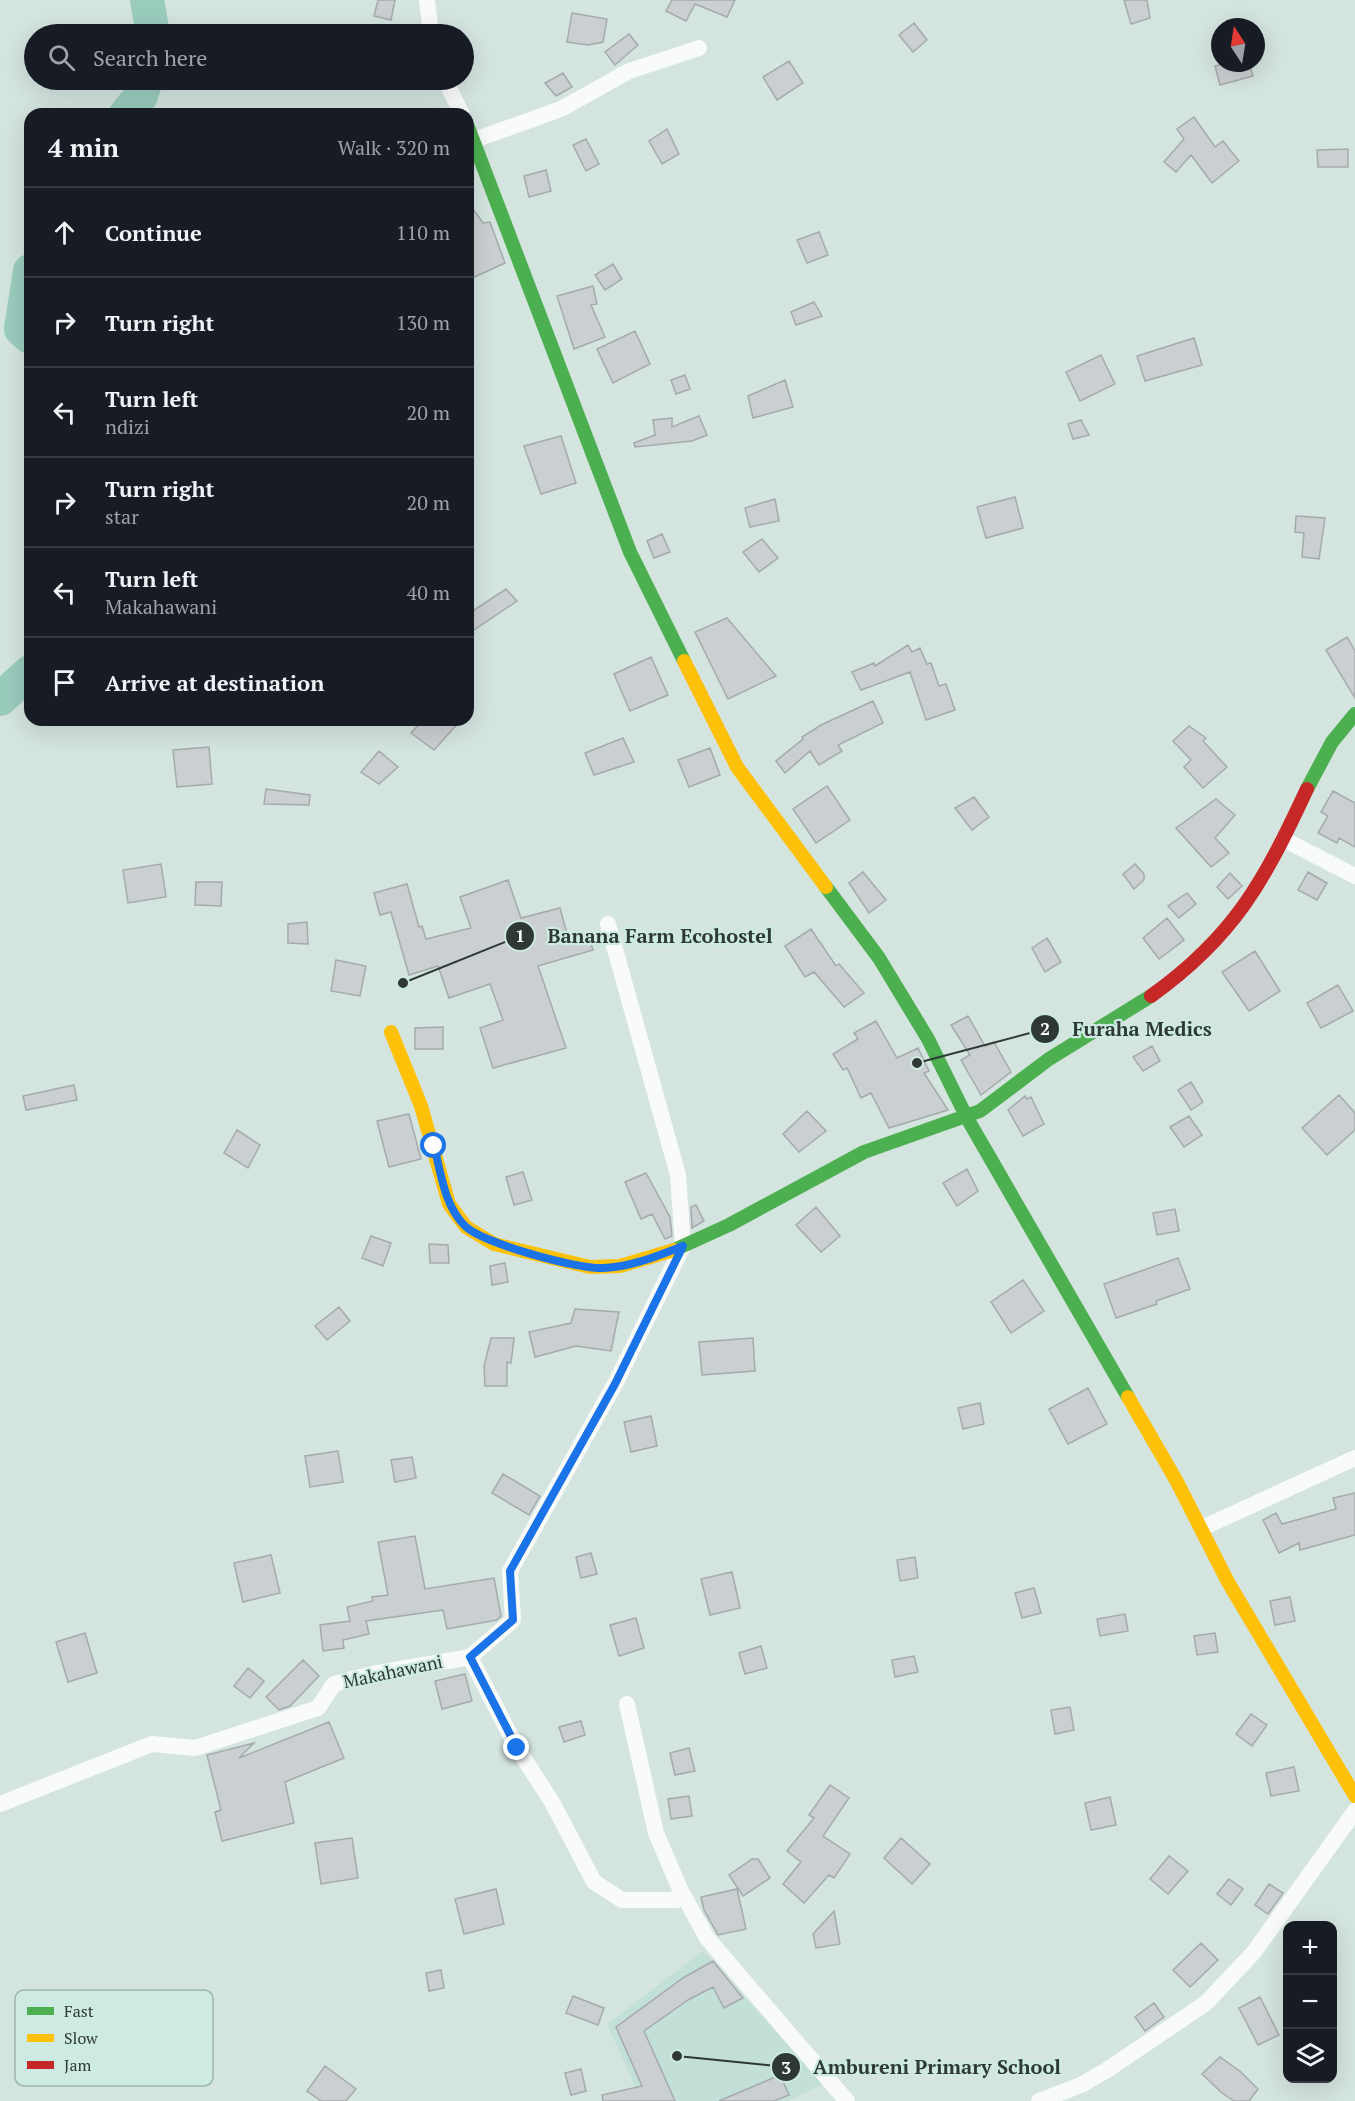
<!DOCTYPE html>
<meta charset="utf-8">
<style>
body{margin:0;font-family:"PT Serif",serif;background:#242831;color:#f1f3f6}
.controls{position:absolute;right:18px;bottom:18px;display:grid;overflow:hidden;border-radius:12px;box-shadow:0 6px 24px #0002}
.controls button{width:54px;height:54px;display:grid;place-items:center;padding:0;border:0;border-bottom:2px solid #363941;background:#171b24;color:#f1f3f6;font:30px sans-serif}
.compass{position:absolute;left:1211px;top:18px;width:54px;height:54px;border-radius:50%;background:#171b24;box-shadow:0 6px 24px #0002;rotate:348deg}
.stop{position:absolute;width:18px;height:18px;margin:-14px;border:4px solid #1a73e8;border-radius:50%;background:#fff}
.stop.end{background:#1a73e8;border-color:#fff;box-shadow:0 2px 6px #0008}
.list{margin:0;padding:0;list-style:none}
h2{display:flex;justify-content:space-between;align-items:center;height:78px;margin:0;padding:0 24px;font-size:26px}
h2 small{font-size:20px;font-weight:400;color:#9ea1a6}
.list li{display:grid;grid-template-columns:39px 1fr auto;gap:18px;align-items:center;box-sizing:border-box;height:90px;padding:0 24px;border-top:2px solid #363941}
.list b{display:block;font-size:22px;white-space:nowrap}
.list p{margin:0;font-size:20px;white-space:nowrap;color:#9ea1a6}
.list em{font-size:20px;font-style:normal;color:#9ea1a6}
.icon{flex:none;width:33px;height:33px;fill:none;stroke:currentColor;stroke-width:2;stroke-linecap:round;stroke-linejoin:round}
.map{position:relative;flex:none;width:1355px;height:2101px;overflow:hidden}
.search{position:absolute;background:#171b24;box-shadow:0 6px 24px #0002;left:24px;top:24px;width:450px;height:66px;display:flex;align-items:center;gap:15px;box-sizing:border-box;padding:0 21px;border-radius:33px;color:#9ea1a6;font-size:22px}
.panel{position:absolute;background:#171b24;box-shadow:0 6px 24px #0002;left:24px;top:108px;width:450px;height:618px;border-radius:18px}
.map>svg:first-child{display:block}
.built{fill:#c3e0d8}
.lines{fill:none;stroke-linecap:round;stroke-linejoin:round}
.river{stroke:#9accbe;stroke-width:34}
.building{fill:#cacfd1;stroke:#a5aaac;stroke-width:1.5}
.street{stroke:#f9fbfa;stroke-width:16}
.fast{stroke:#4caf50;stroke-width:14}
.slow{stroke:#ffc107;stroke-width:14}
.jam{stroke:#c62828;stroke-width:14}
.route{stroke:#1a73e8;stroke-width:8}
.labels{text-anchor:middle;stroke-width:4.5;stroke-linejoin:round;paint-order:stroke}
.street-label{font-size:18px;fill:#2e3936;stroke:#cdebe2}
.key{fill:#cdebe2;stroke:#9db6ae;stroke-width:1.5}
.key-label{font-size:16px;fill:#2e3936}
.leader{fill:none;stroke:#2e3936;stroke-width:2}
.callout-dot{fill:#2e3936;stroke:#cdebe2;stroke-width:2}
.mark-label{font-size:18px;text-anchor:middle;font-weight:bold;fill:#fff}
.callout-label{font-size:20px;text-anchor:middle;font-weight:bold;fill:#2e3936;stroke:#cdebe2;stroke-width:4.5;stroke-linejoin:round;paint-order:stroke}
</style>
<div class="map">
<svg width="1355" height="2101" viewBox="0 0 1355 2101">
<rect width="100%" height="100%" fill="#d4e4df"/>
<path class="built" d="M703,1951l120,133 -35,17h-146l-35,-77z"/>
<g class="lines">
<path class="river" d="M147,0l6,34
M126,114l15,-18 5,-16
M30,271l-9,58 9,8
M0,699l30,-27"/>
</g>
<path class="building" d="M378,0h17l-4,20 -17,-4z
M672,0h63l-8,17 -32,-13 -9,17 -20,-10z
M1124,0h23l3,18 -19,6z
M572,13l35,6 -4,23 -15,3 -21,-3z
M914,23l13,17 -14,12 -14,-17z
M629,34l9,11 -23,20 -10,-13z
M789,61l14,22 -26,17 -14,-23z
M1227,63h22l4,13 -33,9 -5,-19z
M563,73l9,14 -16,9 -11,-13z
M1194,117l21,30 8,-6 16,20 -27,22 -21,-28 -15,17 -12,-10 20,-23 -7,-10z
M667,129l12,25 -17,10 -13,-23z
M586,139l13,25 -13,7 -13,-26z
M1348,149v18h-30l-1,-17z
M546,170l5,21 -22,6 -5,-21z
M468,202l15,21 7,-1 15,41 -37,17z
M819,232l9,23 -21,8 -10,-23z
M613,264l9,15 -17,11 -10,-15z
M593,286l4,18 -6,1 14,32 -31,12 -17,-53z
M814,302l8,14 -26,9 -5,-13z
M635,331l15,33 -37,19 -16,-34z
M1194,338l8,27 -57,16 -8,-25z
M1101,355l14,29 -35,17 -14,-29z
M685,375l5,14 -14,5 -5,-14z
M785,380l8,27 -40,11 -5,-22z
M699,416l8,19 -15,6 -57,6 -1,-4 21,-8 -2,-15 19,-2v9z
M1081,420l8,15 -16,4 -5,-15z
M561,436l15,47 -35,11 -17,-48z
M1015,497l8,31 -37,10 -9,-31z
M775,499l4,22 -29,6 -5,-19z
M1296,516l29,2 -6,41 -17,-2 2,-24 -9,-1z
M662,534l8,18 -16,6 -7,-17z
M762,539l16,19 -19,14 -16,-20z
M506,589l11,12 -49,33v-20z
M727,618l49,58 -48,23 -33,-67z
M1347,637l8,14v47l-29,-48z
M908,645l4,7 8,-4 7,16 4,-1 8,23 7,-2 9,26 -29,10 -16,-48 -49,18 -9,-18 22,-9 1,3z
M651,657l17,38 -38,16 -16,-37z
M873,701l10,22 -45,22 4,6 -23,14 -9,-14 -25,22 -9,-12 27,-22 -1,-2 19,-12z
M423,720h38l-27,30 -23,-17z
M1189,726l17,12 -3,3 24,26 -24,21 -19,-21 7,-7 -18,-19z
M623,738l11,24 -40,13 -9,-22z
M209,747l3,37 -35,3 -4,-37z
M710,748l10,27 -31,12 -11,-27z
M379,751l19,16 -19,17 -18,-12z
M827,786l23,34 -34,23 -23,-34z
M266,789l44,6 -1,10 -45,-1z
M1333,791l22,12v44l-16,-9 -2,5 -19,-10 10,-17 -7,-4z
M974,797l15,20 -17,13 -17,-22z
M1216,799l19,16 -20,23 14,15 -18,14 -35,-39z
M161,864l5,33 -38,6 -5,-33z
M1135,864l9,10v6l-10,9 -11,-15z
M863,872l23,28 -17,13 -20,-30z
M1308,872l19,11 -10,17 -19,-10z
M1230,873l12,13 -14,13 -11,-12z
M508,880l13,38 39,-10 9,33 19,-6 5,15 -55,16 28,82 -73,20 -13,-40 23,-8 -13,-36 -41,14 -11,-32 -29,9 -18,-63 -11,3 -6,-22 33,-9 12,43 3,-1 4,13 45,-11 -11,-31z
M196,882h26l-1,24 -26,-1z
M1187,893l9,11 -17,14 -11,-12z
M1167,918l17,22 -25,19 -16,-21z
M307,922l1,22 -20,-1v-19z
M811,929l25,37 3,-2 25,29 -20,14 -30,-35 -9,5 -20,-31z
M1047,938l14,24 -16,10 -13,-24z
M1255,951l25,40 -31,20 -27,-39z
M336,960l30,6 -6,30 -29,-5z
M1338,985l15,26 -32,17 -14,-25z
M968,1016l17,30 9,-4 17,30 -30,23 -20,-35 9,-5 -19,-30z
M876,1021l21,37 21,-10 11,23 -5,2 24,37 -59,18 -18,-35 -10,5 -14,-30 -4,2 -10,-16 25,-15 -4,-6z
M443,1027v22h-28v-21z
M1152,1046l8,15 -17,10 -10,-14z
M1191,1082l12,20 -12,8 -13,-20z
M74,1085l3,15 -51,10 -3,-14z
M1339,1095l16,18v17l-28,25 -25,-27z
M1025,1096l2,3 4,-2 13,27 -21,12 -15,-26z
M807,1111l19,20 -27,21 -16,-18z
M409,1114l12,45 -32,8 -12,-46z
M1189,1116l13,19 -18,12 -14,-20z
M237,1130l23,15 -12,23 -24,-15z
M967,1169l11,22 -21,15 -14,-23z
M523,1172l9,28 -18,5 -8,-28z
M646,1173l24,44 2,19 -7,3 -13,-25 -11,5 -16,-37z
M696,1205l8,16 -12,7 -1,-21z
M816,1207l24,29 -19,16 -25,-27z
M1175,1209l4,22 -22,4 -4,-22z
M371,1236l20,7 -8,23 -21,-8z
M429,1244l19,1 1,18h-19z
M1178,1258l12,31 -34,12 1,3 -41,14 -12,-34z
M505,1263l3,19 -16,3 -2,-19z
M1023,1280l21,31 -33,22 -20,-31z
M339,1307l11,14 -23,19 -12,-14z
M575,1309l44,3 -8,39 -35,-5 -41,11 -6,-25 42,-9z
M491,1338h23l-3,25 -4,-1v24h-22l-1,-20z
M753,1338l2,33 -53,4 -3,-33z
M1088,1388l19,36 -39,20 -19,-35z
M980,1403l4,21 -21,5 -5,-21z
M651,1416l6,30 -26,6 -7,-30z
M338,1451l5,31 -33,5 -5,-31z
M412,1457l4,21 -21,4 -4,-22z
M503,1474l37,22 -11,19 -37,-22z
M1355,1493v42l-55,15 -1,-7 -20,10 -16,-33 13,-7 6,11 54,-15 -3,-11z
M415,1536l10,53 69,-11 7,38 -4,4 -50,9 -4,-19 -77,11 3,13 -26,6 1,8 -21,3 -3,-26 30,-4 -3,-14 26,-6 -1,-4 16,-2 -10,-53z
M591,1553l6,21 -16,4 -5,-21z
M271,1555l9,38 -37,9 -9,-39z
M915,1557l3,21 -18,3 -3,-21z
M732,1572l8,36 -30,7 -9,-36z
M1034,1588l7,25 -19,5 -7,-25z
M1290,1597l5,24 -20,4 -5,-24z
M1125,1614l3,17 -28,5 -3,-17z
M636,1618l8,30 -25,8 -9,-31z
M85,1633l12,40 -29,9 -12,-40z
M1215,1633l3,19 -21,3 -3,-19z
M761,1646l6,22 -22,6 -6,-21z
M914,1656l4,16 -23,5 -3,-17z
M303,1660l16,16 -29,30 -11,4 -13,-13z
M248,1668l16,13 -14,17 -16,-12z
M465,1674l7,27 -30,8 -7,-28z
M1070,1707l4,23 -19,4 -4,-24z
M1251,1714l16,11 -15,21 -16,-12z
M581,1721l4,14 -21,7 -5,-15z
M329,1722l15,36 -59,24 9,41 -72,18 -7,-29 6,-2 -14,-55 47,-12 -15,15z
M689,1748l6,23 -20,4 -5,-22z
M1294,1767l5,24 -28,5 -5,-23z
M830,1785l19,13 -26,38 27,18 -16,24 -5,-3 -25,28 -21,-19 18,-22 -14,-11 27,-33 -5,-3z
M689,1796l3,20 -21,3 -3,-20z
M1110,1797l6,28 -25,5 -6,-27z
M352,1838l6,40 -37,6 -6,-41z
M901,1838l29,26 -18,20 -28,-26z
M1169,1856l19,15 -20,23 -18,-15z
M752,1859h6l12,19 -27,18 -14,-21z
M1229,1879l14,10 -12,16 -14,-11z
M1269,1884l14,9 -15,21 -13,-9z
M496,1889l8,35 -40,10 -9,-35z
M737,1889l9,40 -28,6 -14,-25 -3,-13z
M834,1911l6,33 -24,4 -3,-14z
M1201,1943l17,17 -28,27 -17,-17z
M713,1961l30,37 -19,10 -11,-21 -25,13 -44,31 31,70h-72l-1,-6 40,-9 -26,-59 67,-49z
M441,1970l3,18 -15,3 -3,-18z
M573,1996l31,12 -6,17 -32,-12z
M1260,1997l19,38 -21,10 -19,-37z
M1154,2003l10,14 -19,14 -10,-14z
M1220,2057l21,15 17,17 -9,12h-15l-12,-8 -20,-19z
M325,2066l31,23 -10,12h-25l-14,-10z
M581,2069l5,22 -15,4 -6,-22z
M780,2075l9,20 -15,6h-55z"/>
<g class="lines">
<path class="street" d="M427,0l4,34
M445,80l17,34
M474,140l87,-31 68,-38 70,-23
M1283,839l72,37
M1202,1528l153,-70
M470,1657l43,-37 -3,-49 105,-187 68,-138 -5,-71 -70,-251
M627,1704l29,129 24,56 27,49 140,163
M0,1804l152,-60 43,4 123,-40 16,-24 38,-10 98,-17 47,91 35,54 42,80 28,18h55
M1039,2101l42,-16 26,-15 99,-67 48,-51 101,-141"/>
<path class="fast" d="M468,127l162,425 54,109
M1307,789l25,-47 23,-28
M826,887l53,71 49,81 39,79 161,279
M674,1250l55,-25 135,-73 116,-41 69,-52 102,-63"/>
<path class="slow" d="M684,661l53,106 89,120
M391,1032l30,74 28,98 17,23 28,17 96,23 30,-1 54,-16
M1128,1397l48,83 52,102 127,214"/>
<path class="jam" d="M1151,996c84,-60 113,-115 156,-207"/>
</g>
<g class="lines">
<path class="route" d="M434,1146c7,27 10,59 31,80 17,17 114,44 139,42 27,-1 53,-12 79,-22l-68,138 -105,187 3,49 -43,37 47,91"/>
</g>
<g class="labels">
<g class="street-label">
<text transform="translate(393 1672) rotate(-12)" y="6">Makahawani</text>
</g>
</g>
<rect x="15" y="1990" width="198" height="96" rx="9" class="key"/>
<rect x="27" y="2007" width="27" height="8" fill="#4caf50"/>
<rect x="27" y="2034" width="27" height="8" fill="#ffc107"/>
<rect x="27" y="2061" width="27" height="8" fill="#c62828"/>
<g class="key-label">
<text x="64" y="2017">Fast</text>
<text x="64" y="2044">Slow</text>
<text x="64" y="2071">Jam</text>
</g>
<path class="leader" d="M403 983L520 936M917 1063L1045 1029M677 2056L786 2067"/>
<g class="callout-dot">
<circle cx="403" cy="983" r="6"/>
<circle cx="917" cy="1063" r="6"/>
<circle cx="677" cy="2056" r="6"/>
<circle cx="520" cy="936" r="15"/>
<circle cx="1045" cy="1029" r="15"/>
<circle cx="786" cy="2067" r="15"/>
</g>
<g class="mark-label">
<text x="520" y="942">1</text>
<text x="1045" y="1035">2</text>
<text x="786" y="2074">3</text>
</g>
<g class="callout-label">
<text x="660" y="943">Banana Farm Ecohostel</text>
<text x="1142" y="1036">Furaha Medics</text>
<text x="937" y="2074">Ambureni Primary School</text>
</g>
</svg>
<div class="controls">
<button>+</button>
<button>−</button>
<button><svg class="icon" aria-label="layers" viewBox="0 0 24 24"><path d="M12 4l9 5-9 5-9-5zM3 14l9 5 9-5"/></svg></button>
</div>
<svg class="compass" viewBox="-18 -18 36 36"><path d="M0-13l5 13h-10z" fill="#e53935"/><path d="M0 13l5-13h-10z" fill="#9ea1a6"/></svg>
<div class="stop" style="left:434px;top:1146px"></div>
<div class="stop end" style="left:517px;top:1748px"></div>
<div class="search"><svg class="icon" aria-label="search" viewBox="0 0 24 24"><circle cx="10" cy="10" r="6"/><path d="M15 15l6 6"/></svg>Search here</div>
<section class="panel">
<h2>4 min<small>Walk · 320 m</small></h2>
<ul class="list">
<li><svg class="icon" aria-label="ahead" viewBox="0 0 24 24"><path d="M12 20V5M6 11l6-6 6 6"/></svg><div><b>Continue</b></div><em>110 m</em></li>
<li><svg class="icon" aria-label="right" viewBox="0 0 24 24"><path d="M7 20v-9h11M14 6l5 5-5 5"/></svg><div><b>Turn right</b></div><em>130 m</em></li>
<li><svg class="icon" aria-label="left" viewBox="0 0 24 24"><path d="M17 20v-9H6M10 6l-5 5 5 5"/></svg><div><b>Turn left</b><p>ndizi</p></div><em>20 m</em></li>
<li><svg class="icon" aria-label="right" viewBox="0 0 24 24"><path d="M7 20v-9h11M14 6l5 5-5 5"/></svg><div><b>Turn right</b><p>star</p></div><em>20 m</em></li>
<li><svg class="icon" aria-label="left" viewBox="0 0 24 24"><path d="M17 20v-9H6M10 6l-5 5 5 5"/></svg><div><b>Turn left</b><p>Makahawani</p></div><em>40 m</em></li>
<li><svg class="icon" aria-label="arrive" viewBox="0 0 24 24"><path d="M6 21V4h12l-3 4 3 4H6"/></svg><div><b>Arrive at destination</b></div></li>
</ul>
</section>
</div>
